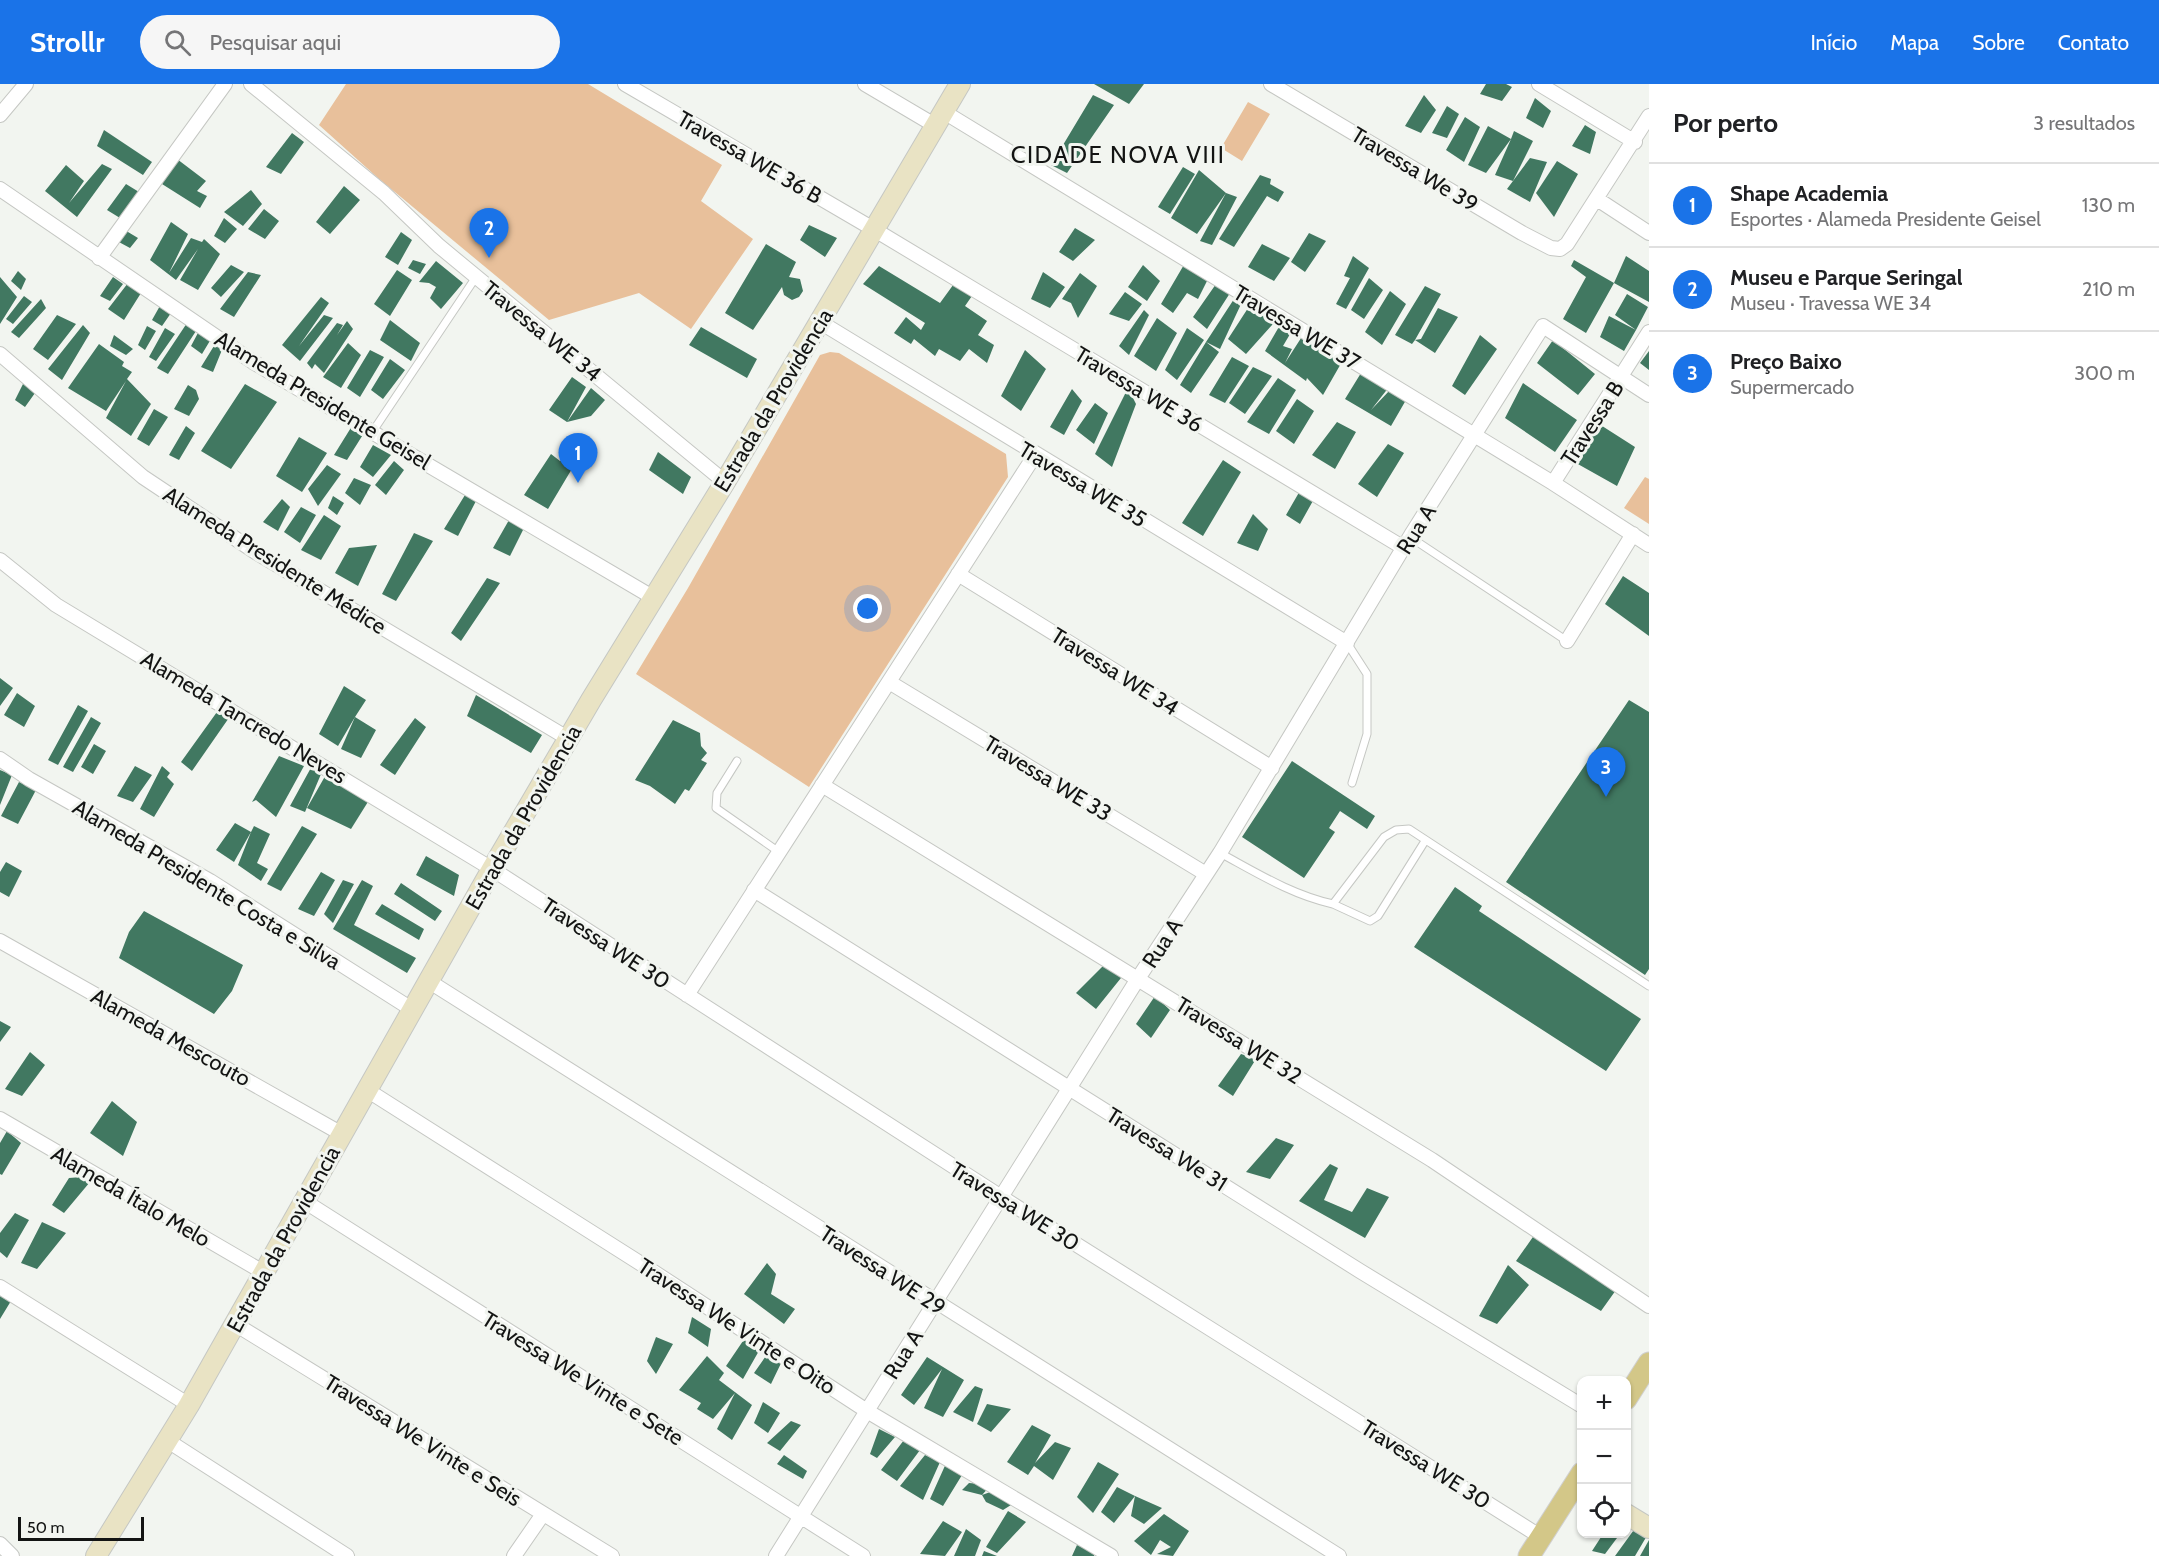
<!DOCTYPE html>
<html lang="pt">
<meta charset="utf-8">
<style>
body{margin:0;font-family:Cabin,sans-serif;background:#f6f6f6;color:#202124}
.controls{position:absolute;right:18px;bottom:18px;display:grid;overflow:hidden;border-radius:12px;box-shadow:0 2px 4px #0004}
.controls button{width:54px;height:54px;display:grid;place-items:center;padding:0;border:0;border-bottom:2px solid #e0e0e0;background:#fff;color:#202124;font:30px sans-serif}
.scale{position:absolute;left:18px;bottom:15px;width:126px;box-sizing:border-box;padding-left:6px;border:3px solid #131413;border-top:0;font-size:16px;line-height:21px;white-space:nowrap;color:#131413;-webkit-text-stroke:4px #f2f5f0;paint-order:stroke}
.you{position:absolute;left:868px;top:525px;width:21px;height:21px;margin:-15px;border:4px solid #fff;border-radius:50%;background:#1a73e8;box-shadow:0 0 0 9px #1a73e833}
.badge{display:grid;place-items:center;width:39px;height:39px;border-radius:50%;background:#1a73e8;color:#fff;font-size:20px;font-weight:700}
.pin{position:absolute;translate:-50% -50px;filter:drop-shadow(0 2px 3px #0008)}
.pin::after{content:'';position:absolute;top:32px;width:21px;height:18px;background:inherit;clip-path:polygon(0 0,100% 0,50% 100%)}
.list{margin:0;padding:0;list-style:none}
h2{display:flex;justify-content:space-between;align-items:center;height:78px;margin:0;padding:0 24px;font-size:26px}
h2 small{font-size:20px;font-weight:400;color:#757577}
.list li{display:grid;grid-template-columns:39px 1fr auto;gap:18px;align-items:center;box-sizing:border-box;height:84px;padding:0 24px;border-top:2px solid #e0e0e0}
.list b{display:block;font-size:22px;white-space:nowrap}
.list p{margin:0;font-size:20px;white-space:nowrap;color:#757577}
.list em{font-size:20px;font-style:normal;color:#757577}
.icon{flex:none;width:33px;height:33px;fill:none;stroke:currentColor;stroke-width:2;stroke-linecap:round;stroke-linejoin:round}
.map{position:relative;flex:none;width:1649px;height:1472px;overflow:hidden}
header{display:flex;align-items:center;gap:36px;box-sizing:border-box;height:84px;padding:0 30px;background:#1a73e8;color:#fff}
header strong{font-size:28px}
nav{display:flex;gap:33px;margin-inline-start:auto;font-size:21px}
.search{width:420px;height:54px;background:#f6f6f6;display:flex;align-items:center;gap:15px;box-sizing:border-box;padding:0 21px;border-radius:33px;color:#757577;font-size:22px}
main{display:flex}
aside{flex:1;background:#fff}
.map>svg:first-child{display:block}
.green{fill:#e8c09b}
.building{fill:#417861}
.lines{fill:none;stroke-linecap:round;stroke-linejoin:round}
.lane-casing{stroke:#c5c7c3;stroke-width:9}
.street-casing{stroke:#c5c7c3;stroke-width:16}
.secondary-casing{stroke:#c5c7c3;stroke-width:22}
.primary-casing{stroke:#d0d0d0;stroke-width:23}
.lane{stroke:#fff;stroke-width:7}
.street{stroke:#fff;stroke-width:14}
.secondary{stroke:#e9e3c4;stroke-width:20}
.primary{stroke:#d3c788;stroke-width:21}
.labels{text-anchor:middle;stroke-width:6;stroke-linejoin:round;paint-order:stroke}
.street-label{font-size:22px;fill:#131413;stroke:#f2f5f0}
.neighbourhood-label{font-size:24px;letter-spacing:1.5px;fill:#131413;stroke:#f2f5f0}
</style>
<header>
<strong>Strollr</strong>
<div class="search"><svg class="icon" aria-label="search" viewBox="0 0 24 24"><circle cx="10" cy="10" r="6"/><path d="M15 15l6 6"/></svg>Pesquisar aqui</div>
<nav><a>Início</a><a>Mapa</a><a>Sobre</a><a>Contato</a></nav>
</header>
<main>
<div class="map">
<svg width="1649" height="1472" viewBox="0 0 1649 1472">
<rect width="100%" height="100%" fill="#f2f5f0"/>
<path class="green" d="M346,0h242l134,81 -21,36 52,38 -62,90 -52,-36 -90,27 -171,-142 -59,-53z
M1248,18l22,12 -28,47 -21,-13z
M830,268l9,1 167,101 2,23 -199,310 -173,-113 52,-86 132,-233z
M1645,393l4,2v45l-25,-16z"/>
<path class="building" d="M1094,0h50l-15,20z
M1486,0h20l6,3 -10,14 -22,-7z
M1093,11l21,10 -47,68 -16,-8z
M1424,11l12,15 -15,23 -16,-7z
M1535,14l16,13 -8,17 -17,-10z
M1447,22l12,8 -12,24 -15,-5z
M1465,33l15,10 -16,35 -18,-12z
M1585,41l11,7 -6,22 -18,-8z
M1488,42l23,13 3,-8 19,10 -20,40 -18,-6 16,-36 -25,34 -18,-8z
M104,46l48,32 -9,13 -46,-29z
M292,49l12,9 -23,32 -15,-7z
M1530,74l17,4 -17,40 -23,-13z
M177,75l29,22 -9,10 10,5 -7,12 -38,-24z
M1557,77l21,13 -24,43 -18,-24z
M102,80l10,5 -35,48 -32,-26 21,-26 18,16 -15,22z
M1183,83l12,7 -25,40 -12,-7z
M1199,86l27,23 11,4 -25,48 -12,-4 26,-48 -29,41 -26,-16z
M1260,91l11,4 -1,5 14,8 -6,10 -11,-6 -33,51 -15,-8z
M126,100l13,8 -19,26 -13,-8z
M344,102l16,14 -30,34 -14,-12z
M251,106l11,14 -19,22 -19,-14z
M264,125l15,12 -14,18 -17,-10z
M224,134l13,11 -12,14 -11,-7z
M171,138l17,12 -19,39 22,-35 11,4 2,-3 16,15 -22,36 -18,-10 18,-31 -22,31 -26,-20z
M809,141l28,13 -12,19 -25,-17z
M1075,144l20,12 -22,21 -14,-9z
M123,145l15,9 -8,10 -13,-7z
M401,148l11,8 -14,25 -13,-8z
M1309,149l17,8 -21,31 -14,-10z
M766,160l30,18 -7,15 11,2 3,12 -4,6 -7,3 -8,-5 -2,-8 -29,43 -28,-17z
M1262,160l28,14 -16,23 -26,-14z
M1353,172l16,12 -23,41 -10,-5 14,-26 -6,-2z
M1626,172l23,15v31l-35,-19 -28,50 -23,-14 23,-42 -15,-11 3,-6 40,23z
M413,176l13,4 -6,10 -12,-6z
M436,177l27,22 -22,26 -11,-11 6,-11 -7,-4 -10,-1z
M1185,179l24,14 -11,22 -11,-6 -14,20 -12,-9z
M231,181l13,7 -23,25 -10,-9z
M1143,181l17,16 -13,20 -19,-14z
M879,182l61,37 16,-22 18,12 -9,13 22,15 -9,14 16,10 -7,18 -18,-14 -9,12 -21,-12 -4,7 -21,-17 -3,5 -17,-11 12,-16 15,13 4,-7 -62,-39z
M397,186l15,10 -22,36 -16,-12z
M18,187l8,8 -5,11 -10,-9z
M248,188l13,3 -27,42 -14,-8z
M1043,188l22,15 -15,21 -19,-9z
M1080,189l17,13 -19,32 -7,-15 -9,-4z
M0,193l17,20 -17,27z
M113,193l10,7 -13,17 -10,-5z
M1369,194l14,12 -19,29 -13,-9z
M128,199l13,10 -17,27 -16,-11z
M1216,200l14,9 -23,36 -14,-12z
M1425,202l16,8 -26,46 6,-1 17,-31 20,9 -23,36 -20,-13 -3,4 -17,-9z
M1390,207l16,13 -24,41 -17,-13z
M1125,208l17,12 -13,17 -20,-7z
M1627,210l21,13 -12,23 -21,-15z
M24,212l8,6 -19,22 -7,-5z
M1236,212l6,6 -22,47 -14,-7z
M321,213l8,6 -30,43 25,-31 9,3 -33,43 -18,-16z
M41,215l5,9 -27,30 -8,-6z
M161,220l10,9 -9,13 -10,-6z
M1250,221l30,11 -34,38 -18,-15z
M1144,226l5,5 -20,40 -10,-9z
M57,231l19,9 -28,36 -15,-11z
M1609,232l27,14 -12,21 -24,-14z
M1157,234l20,15 -21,38 -22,-15z
M390,236l30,23 -9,18 -31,-21z
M347,237l6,8 -29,44 -9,-9 -3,5 -5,-6 30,-40 6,2 -6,10z
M187,239l9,8 -28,43 -11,-6z
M83,241l7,8 -28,47 -14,-11z
M1280,241l13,4 -10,17 9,3 -7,14 18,-28 40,25 -20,35 -16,-17 -1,3 -41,-30z
M147,242l9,5 -11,19 -7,-5z
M701,243l56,32 -10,19 -58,-33z
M165,244l10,6 -19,27 -7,-4z
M1187,244l17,12 -27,40 -12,-10z
M199,247l12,8 -9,15 -11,-8z
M114,251l19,14 -7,6 -16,-9z
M1480,251l17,14 -32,46 -13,-9z
M1553,256l42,34 -17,21 -41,-32z
M217,257l7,4 -11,27 -12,-5z
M1206,258l13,10 -28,41 -11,-8z
M348,259l13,12 -20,33 -18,-11z
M99,260l25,18 -2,4 10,6 -5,7 24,25 -20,32 -25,-18 20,-37 -20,30 -38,-23z
M370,266l14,7 -24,40 -13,-9z
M1025,266l21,19 -25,42 -20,-15z
M1649,267v19l-9,-7z
M1232,273l17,9 -24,37 -16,-8z
M390,275l15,11 -22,29 -12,-9z
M1253,283l19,9 -27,38 -16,-11z
M1361,289l28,14 -18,23 19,-20 16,10 -15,26 -46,-27z
M572,293l14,10 -19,35 -18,-12z
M1278,294l18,12 -27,44 -22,-12z
M24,298l11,11 -10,14 -10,-7z
M1523,299l54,37 -22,32 -50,-34z
M245,300l32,18 -46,67 -30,-18z
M188,301l8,5 3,9 -10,17 -15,-7z
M591,304l14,12 -14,16 -24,6z
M1128,304l8,16 -24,63 -17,-13z
M1072,305l10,12 -18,34 -14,-8z
M1297,315l17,12 -20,33 -18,-13z
M1095,319l13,10 -14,31 -18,-14z
M154,325l14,8 -19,29 -12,-7z
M1337,338l19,10 -21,37 -23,-14z
M1599,340l36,23 -18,39 -41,-23z
M186,342l9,7 -16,27 -10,-5z
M352,342l12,7 -17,27 -13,-5z
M299,353l28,16 -25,39 -26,-16z
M1388,360l16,9 -27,44 -19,-13z
M373,361l18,10 -18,22 -13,-10z
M658,368l33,25 -8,17 -34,-24z
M551,370l9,7 10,-5 6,6 -28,47 -24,-14z
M1223,376l18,12 -38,64 -21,-13z
M394,377l10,9 -18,25 -11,-10z
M327,381l14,9 -23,32 -10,-17z
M354,394l17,7 -11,20 -15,-12z
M1301,405l13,10 -14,25 -14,-9z
M465,411l11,6 -18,35 -14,-7z
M333,412l11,7 -7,12 -9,-7z
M282,415l8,8 -12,24 -15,-9z
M301,423l15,8 -16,28 -16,-11z
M1253,430l15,15 -10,22 -21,-8z
M324,431l17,11 -20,34 -20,-10z
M509,436l15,8 -14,28 -17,-8z
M414,449l19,8 -37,60 -14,-7z
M377,461l-19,41 -23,-13 14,-25z
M1623,492l26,17v43l-44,-32z
M487,494l13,5 -39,58 -10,-8z
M0,594l13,10 -13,18z
M344,602l22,14 -11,17 21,13 -15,28 -20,-9 14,-32 -17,29 -19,-12z
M17,609l18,13 -11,21 -20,-12z
M476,611l66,40 -11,18 -64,-37z
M1629,616l20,12v257l-4,6 -139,-93z
M78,621l10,6 -30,54 -10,-5z
M222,621l11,7 -41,59 -11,-9z
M91,633l10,6 -28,49 -10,-5z
M415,634l11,9 -31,48 -15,-10z
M673,636l27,13 1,13 6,7 -6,7 6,3 -18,28 -4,-2 -10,15 -25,-18 -15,-6z
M94,660l12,7 -13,23 -12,-7z
M279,672l25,10 -28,51 -20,-17 -4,2z
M1292,677l83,55 -8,13 -27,-18 -11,17 6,4 -31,46 -62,-41z
M313,680l11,3 -19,45 -15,-6z
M135,682l17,9 -19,27 -16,-6z
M162,682l8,7 -3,4 7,7 -20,33 -14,-8z
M0,686l12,5 -12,30z
M328,687l43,26 -20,32 -44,-21z
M19,698l17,8 -18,34 -17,-8z
M235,739l16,9 3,-6 16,8 -13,29 11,6 -7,12 -23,-16 13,-33 -17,30 -18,-12z
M302,742l15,8 -36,57 -14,-7z
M426,772l33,19 -5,21 -38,-21z
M6,778l16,9 -13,26 -9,-5v-20z
M321,788l14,8 -21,36 -16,-7z
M343,796l11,4 -21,39 -9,-9z
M362,796l11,6 -19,39 62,33 -9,15 -74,-44z
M401,799l41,28 -7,10 -41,-27z
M1455,803l27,19 -3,5 162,108 -35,52 -192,-124z
M382,820l42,25 -5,11 -44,-26z
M144,827l99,54 -11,26 -18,23 -95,-56 10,-26z
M1104,881l21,8 -29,36 -20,-16z
M1155,912l15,14 -19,28 -15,-14z
M0,937l11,6 -11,15z
M30,968l15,13 -23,31 -17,-7z
M1241,970l15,5 -23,37 -15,-10z
M112,1017l25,21 -14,34 -33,-23z
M7,1047l14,12 -19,32 -2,-1v-31z
M1276,1054l18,7 -24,34 -24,-7z
M1330,1080l8,4 -14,32 28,12 15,-24 22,9 -24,41 -66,-37z
M95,1092l-31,37 -12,-8 17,-27z
M15,1129l14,7 -22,38 -7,-6v-19z
M42,1138l24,11 -29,36 -16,-6z
M1535,1150l81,56 -15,21 -85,-50z
M767,1179l9,11 -5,20 24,15 -11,15 -40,-30z
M1508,1181l21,20 -32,39 -18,-8z
M0,1203l14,9 -14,23z
M692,1233l19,12 -3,18 -20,-14z
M656,1253l17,7 -17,30 -9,-13z
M745,1254l15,11 -17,30 -17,-13z
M768,1269l16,4 -13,27 -17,-11z
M707,1272l17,17 -5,7 33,25 -20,35 -15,-11 18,-36 -22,26 -16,-10 4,-6 -22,-13z
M927,1273l37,23 -21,37 -19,-9 18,-39 -28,36 -13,-10z
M975,1302l8,3 -10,33 -20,-10z
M763,1318l17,11 -12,20 -14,-10z
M987,1320l24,5 -20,23 -14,-8z
M791,1337l10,4 -21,26 -13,-8z
M1032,1341l19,10 -16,28 20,-21 16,6 -18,32 -19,-14 -6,9 -21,-13z
M879,1345l16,8 -18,21 -7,-4z
M904,1356l16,10 -23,31 -16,-11z
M784,1371l23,16 -4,8 -26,-15z
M925,1371l15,7 -17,38 -23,-14z
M948,1375l14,16 -19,31 -13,-7z
M1098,1378l21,12 -26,39 -16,-16z
M969,1399l22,2 -9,10 11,-4 18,14 -8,5 -17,-8 -4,-7 -20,-5z
M1117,1403l18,9 -21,27 -13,-11z
M1135,1412l27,12 -18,16 -13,-8z
M1008,1427l18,11 -29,31 -11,-6z
M1164,1430l25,17 -16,25 -16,-2 14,-7 -11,-7 -9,15 -17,-14z
M943,1437l19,11 -17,24 -25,-2z
M1636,1443l12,7 -13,22h-20z
M966,1445l15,11 -6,16h-21z
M1603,1450h17l-15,20 -13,-3z
M1649,1456v16h-9z
M1077,1461l18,8 -1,3h-22z
M984,1467l13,5h-15z"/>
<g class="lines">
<defs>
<path id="lane" d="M373,347l103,-154
M1410,453l157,104
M1347,559l20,31v60l-15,49
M737,677l-20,32 -1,15 63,44
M1220,769c37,20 72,42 113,51l51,-67 12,-7 13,-1 240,157
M1333,820l37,17 8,-5 47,-75"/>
<path id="street" d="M251,0l133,109 55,53 286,236
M625,0l250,146 529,318
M865,0l71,42
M1271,0l251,149 29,15 9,1 7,-5 82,-128
M1539,0l96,58
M944,28l609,371 96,62
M0,31l26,-31
M0,105l253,173 401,236
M1597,115l52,34
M99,174l126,-174
M820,238l527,321
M0,270l143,123 114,76 312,186
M1553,399l96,-151
M0,476l56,45 436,264 509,328 540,340
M958,490l314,194
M1567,557l66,-107
M889,598l317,192
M0,675l29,20 181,102 203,129
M822,701l610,375 217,146
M754,806l606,381 222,135
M0,857l342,193
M430,898l909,574
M687,911l348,-540
M367,1006l276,175 224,146 244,145
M0,1035l263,153
M304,1117l559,355
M0,1203l189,118
M235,1240l377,232
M168,1357l179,115
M0,1460l12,12
M514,1472l29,-42
M776,1472l363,-579 81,-124 191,-318 132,-209 106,69"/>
<path id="secondary" d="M1626,1430l23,14
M96,1472l93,-151 303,-536 99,-169 134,-218 235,-398"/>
<path id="primary" d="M1626,1315l23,-36
M1529,1472l53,-83"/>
</defs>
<use href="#lane" class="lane-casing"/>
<use href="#street" class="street-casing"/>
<use href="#secondary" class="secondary-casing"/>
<use href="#primary" class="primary-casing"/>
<use href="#lane" class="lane"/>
<use href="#street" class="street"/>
<use href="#secondary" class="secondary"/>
<use href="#primary" class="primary"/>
</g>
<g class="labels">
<g class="street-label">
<text transform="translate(750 73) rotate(30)" y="8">Travessa WE 36 B</text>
<text transform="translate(1415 85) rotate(31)" y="8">Travessa We 39</text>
<text transform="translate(1297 243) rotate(31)" y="8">Travessa WE 37</text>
<text transform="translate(542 247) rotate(39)" y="8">Travessa WE 34</text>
<text transform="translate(1139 305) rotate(31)" y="8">Travessa WE 36</text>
<text transform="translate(323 316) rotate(31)" y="8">Alameda Presidente Geisel</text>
<text transform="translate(773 316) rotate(-59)" y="8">Estrada da Providencia</text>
<text transform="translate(1592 339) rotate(-57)" y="8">Travessa B</text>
<text transform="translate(1083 400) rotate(31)" y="8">Travessa WE 35</text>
<text transform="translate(1416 445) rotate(-58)" y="8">Rua A</text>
<text transform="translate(275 476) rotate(32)" y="8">Alameda Presidente Médice</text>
<text transform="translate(1115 587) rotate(32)" y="8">Travessa WE 34</text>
<text transform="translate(244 633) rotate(31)" y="8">Alameda Tancredo Neves</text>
<text transform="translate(1048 694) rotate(31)" y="8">Travessa WE 33</text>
<text transform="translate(523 733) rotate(-60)" y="8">Estrada da Providencia</text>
<text transform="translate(207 800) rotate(31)" y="8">Alameda Presidente Costa e Silva</text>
<text transform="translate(606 859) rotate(33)" y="8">Travessa WE 30</text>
<text transform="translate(1162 859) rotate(-57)" y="8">Rua A</text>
<text transform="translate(171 953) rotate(29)" y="8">Alameda Mescouto</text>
<text transform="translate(1239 956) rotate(32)" y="8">Travessa WE 32</text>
<text transform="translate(1167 1065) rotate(32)" y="8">Travessa We 31</text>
<text transform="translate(131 1112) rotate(30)" y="8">Alameda Ítalo Melo</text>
<text transform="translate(1015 1122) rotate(32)" y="8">Travessa WE 30</text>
<text transform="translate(283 1155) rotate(-61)" y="8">Estrada da Providencia</text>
<text transform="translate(883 1186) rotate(33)" y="8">Travessa WE 29</text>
<text transform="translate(737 1242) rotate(33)" y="8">Travessa We Vinte e Oito</text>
<text transform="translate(903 1270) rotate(-58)" y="8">Rua A</text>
<text transform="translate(583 1294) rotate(32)" y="8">Travessa We Vinte e Sete</text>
<text transform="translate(423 1356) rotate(32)" y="8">Travessa We Vinte e Seis</text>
<text transform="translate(1426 1380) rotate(32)" y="8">Travessa WE 30</text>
</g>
<g class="neighbourhood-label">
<text x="1118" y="79">CIDADE NOVA VIII</text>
</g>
</g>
</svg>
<div class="controls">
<button>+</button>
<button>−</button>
<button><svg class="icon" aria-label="locate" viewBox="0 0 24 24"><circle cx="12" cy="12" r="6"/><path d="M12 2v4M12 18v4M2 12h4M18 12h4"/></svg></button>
</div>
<div class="scale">50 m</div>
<div class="you"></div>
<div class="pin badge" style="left:578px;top:399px">1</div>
<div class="pin badge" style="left:489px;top:174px">2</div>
<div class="pin badge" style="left:1606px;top:713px">3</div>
</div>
<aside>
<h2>Por perto<small>3 resultados</small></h2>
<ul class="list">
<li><span class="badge">1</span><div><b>Shape Academia</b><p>Esportes · Alameda Presidente Geisel</p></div><em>130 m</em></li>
<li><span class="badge">2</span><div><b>Museu e Parque Seringal</b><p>Museu · Travessa WE 34</p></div><em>210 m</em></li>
<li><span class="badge">3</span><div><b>Preço Baixo</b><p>Supermercado</p></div><em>300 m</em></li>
</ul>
</aside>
</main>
